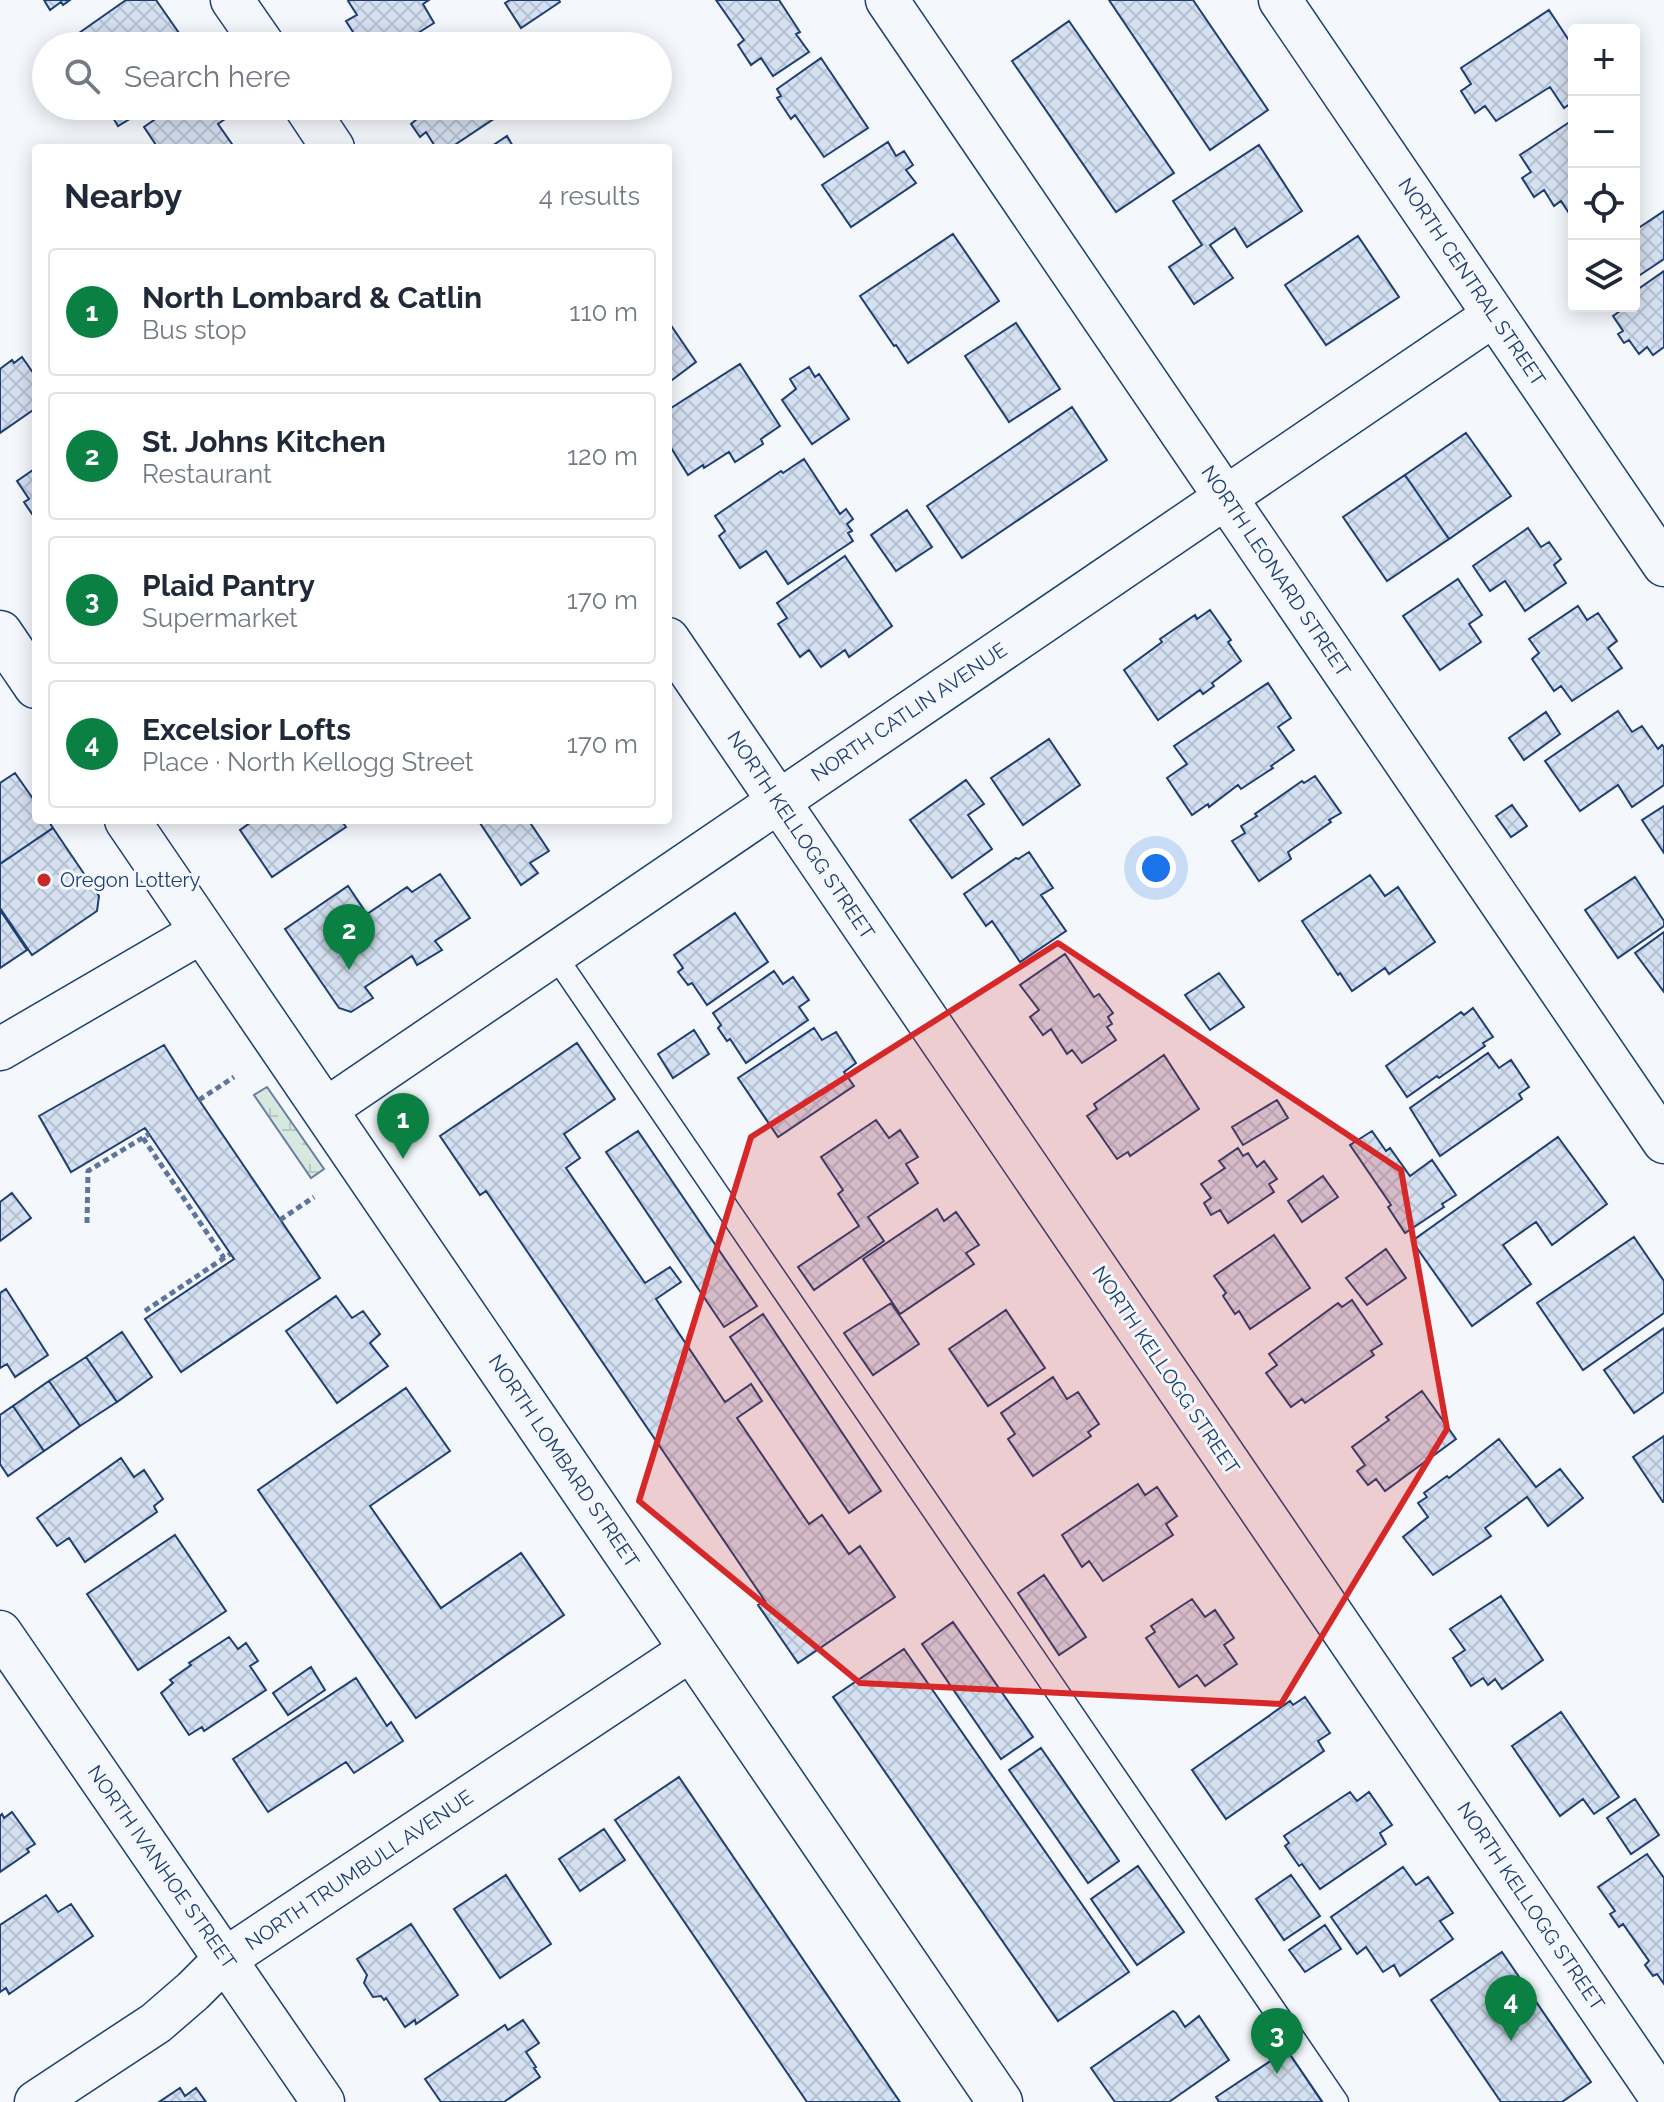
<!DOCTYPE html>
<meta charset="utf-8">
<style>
body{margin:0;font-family:Raleway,sans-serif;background:#f2f2f3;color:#1f2937}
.controls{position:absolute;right:24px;top:24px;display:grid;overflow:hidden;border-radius:8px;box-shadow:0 4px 20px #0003}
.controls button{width:72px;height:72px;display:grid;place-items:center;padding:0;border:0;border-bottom:2px solid #e0e1e3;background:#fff;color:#1f2937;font:40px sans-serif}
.you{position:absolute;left:1156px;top:868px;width:28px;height:28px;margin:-20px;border:6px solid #fff;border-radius:50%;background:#1a73e8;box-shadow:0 0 0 12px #1a73e833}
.badge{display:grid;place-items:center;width:52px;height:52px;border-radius:50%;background:#0b8043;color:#fff;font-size:26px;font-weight:700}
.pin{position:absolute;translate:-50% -66px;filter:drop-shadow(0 2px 4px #0008)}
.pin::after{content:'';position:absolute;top:42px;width:28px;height:24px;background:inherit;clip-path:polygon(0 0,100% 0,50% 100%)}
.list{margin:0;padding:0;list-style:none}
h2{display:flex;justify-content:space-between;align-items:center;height:104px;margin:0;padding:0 32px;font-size:34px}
h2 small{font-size:26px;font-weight:400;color:#747a83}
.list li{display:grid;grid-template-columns:52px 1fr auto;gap:24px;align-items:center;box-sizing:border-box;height:128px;margin:0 16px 16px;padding:0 16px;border:2px solid #e0e1e3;border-radius:8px}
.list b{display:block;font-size:30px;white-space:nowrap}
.list p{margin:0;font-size:26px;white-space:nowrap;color:#747a83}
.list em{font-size:26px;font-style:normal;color:#747a83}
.icon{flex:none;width:44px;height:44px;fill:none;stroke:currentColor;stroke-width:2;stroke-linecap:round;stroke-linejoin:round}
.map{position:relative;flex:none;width:1664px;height:2102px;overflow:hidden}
.search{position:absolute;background:#fff;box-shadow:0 4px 20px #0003;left:32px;top:32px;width:640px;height:88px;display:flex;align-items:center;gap:20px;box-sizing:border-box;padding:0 28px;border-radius:44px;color:#747a83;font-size:30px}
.panel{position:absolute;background:#fff;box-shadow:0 4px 20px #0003;left:32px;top:144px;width:640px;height:680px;border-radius:8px}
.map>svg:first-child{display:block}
.wetland{fill:url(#wetland-marsh);stroke:#687fa3;stroke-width:2}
.building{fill:url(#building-cross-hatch);stroke:#1d3f73;stroke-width:2}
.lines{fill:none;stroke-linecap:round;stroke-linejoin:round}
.service-casing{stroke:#1d3f73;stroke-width:25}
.minor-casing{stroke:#1d3f73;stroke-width:45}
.secondary-casing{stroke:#1d3f73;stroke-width:47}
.path{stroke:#5e769c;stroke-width:5;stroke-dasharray:6 4;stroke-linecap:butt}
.service{stroke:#f4f7fb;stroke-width:22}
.minor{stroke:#f4f7fb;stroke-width:42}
.secondary{stroke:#f4f7fb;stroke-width:44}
.marked{fill:#d62828;fill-opacity:0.2;stroke:#d62828;stroke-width:6;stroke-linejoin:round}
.poi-dot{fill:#c62828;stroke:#f4f7fb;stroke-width:3}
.labels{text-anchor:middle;stroke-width:6;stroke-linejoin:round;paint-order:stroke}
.street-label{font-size:20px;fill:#1d3f73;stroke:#f4f7fb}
.poi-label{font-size:20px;fill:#1d3f73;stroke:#f4f7fb;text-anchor:start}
</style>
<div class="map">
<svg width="1664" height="2102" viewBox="0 0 1664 2102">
<defs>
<pattern id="wetland-marsh" width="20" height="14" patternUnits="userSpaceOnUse" patternTransform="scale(2)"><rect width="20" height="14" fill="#d7e8df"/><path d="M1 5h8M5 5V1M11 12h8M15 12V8" fill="none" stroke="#b8c8c3"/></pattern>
<pattern id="building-cross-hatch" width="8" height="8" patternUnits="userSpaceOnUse" patternTransform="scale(2)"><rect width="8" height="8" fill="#d5e0f0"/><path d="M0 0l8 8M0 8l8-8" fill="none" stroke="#b6c1d1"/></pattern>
</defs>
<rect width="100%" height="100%" fill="#f4f7fb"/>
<path class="wetland" d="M267,1087l57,82 -13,9 -57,-83z"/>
<path class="building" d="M44,0h26l-7,5 -2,-3 -11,8z
M126,0h30l23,33 -18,13h-86l8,-6 -4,-7z
M349,0h80l-6,4 11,19 -37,23h-21l-2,-4 -7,4h-5l-16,-25 11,-6 -9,-14z
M510,0h49l1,2 -39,26 -16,-25z
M716,0h63l21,32 -4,2 13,18 -36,24 -12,-18 -10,7 -13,-20 6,-5z
M1109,0h84l75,110 -58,40z
M1549,10l25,38v53l-10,7 -14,-21 -54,34 -11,-15 -10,7 -14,-22 10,-7 -10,-16z
M1069,21l105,152 -58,39 -104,-151z
M821,58l47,70 -44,29 -29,-42 -4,4 -14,-21 4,-2 -4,-7z
M106,106h45l-33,20z
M174,106h32l4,6 7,-5 8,12 -7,5 14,20 -5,4h-69l-14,-21z
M409,106h101l-17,11 2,1 -45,30h-14l-10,-16 -6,5 -9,-13 6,-5z
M1574,119v102l-13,-20 -7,5 -10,-16 -10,7 -12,-19 9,-6 -11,-17z
M507,136l7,12h-25z
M888,142l8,14 8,-5 9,14 -7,5 10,13 -65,44 -29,-42z
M1259,145l43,66 -55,36 -12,-19 -25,17 23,33 -39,26 -25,-37 33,-22 -29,-44z
M1664,211v48l-30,20v-48z
M953,234l46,67 -91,62 -12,-18 -2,1 -34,-50z
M1358,236l41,61 -73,48 -41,-60z
M1664,271v76l-11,8 -6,-8 -8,7 -10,-14 -5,3 -6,-9 5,-3 -10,-15 10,-7 -2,-3h13v-14z
M668,321l28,41 -28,21z
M1016,323l44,66 -51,33 -44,-66z
M22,357l14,20v10l-3,2 3,5v14l-36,25v-64l12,-9 2,3z
M740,364l40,62 -19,13 2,5 -28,18 -6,-10 -25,16 -1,-3 -15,10 -20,-32v-33z
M809,367l6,10 4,-3 30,45 -37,25 -30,-44 14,-11 -6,-10z
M1072,407l35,53 -145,98 -35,-52z
M1466,433l45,63 -62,43 -44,-64z
M804,459l36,55 6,-5 7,10 -6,5 5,7 -4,2 5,8 -65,43 -22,-33 -26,17 -21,-32 6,-5 -10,-15 66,-45 2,2z
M36,468v48l-2,1 -10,-15 5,-3 -12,-18z
M1405,475l44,64 -62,42 -44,-64z
M907,510l25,37 -36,24 -25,-36z
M1528,528l13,19 8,-5 12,17 -7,6 12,18 -41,28 -20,-30 -15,10 -17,-25z
M845,556l47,70 -43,31 -4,-7 -24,17 -12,-17 -9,7 -22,-33 9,-6 -10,-15z
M1458,579l24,36 -13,9 12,18 -41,28 -37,-54z
M1578,606l9,14 11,-7 19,28 -9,7 14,20 -50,33 -11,-15 -7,5 -22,-32 7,-6 -10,-14z
M1210,610l21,30 -3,2 13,19 -29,22 2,3 -11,8 -3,-4 -42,30 -34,-50 38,-28 -2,-3 35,-24 2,4z
M1268,683l23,35 -13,9 16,23 -23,16 2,2 -32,21 -3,-4 -29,22 -1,-3 -16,11 -25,-37 20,-14 -13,-18z
M1618,711l14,21 10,-6 16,23 4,-4 2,2v38l-32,22 -14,-22 -38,26 -35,-50z
M1546,712l14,22 -36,26 -15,-22z
M1049,739l31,46 -57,40 -32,-47z
M15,773l21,30v17h12l5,8 -53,36v-81z
M1315,776l26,37 -12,7 2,2 -43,30 3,7 -32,22 -27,-40 13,-8 -4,-7 16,-10 -2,-2 47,-33 2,2z
M966,780l18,24 -16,11 24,34 -40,29 -42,-58z
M1512,805l15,21 -16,11 -15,-21z
M1664,806v47l-22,-33z
M254,820h87l5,7 -74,50 -32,-47z
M478,820h60l-7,4 18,27 -19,12 8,10 -17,12z
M53,828l46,68 -2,15 -65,44 -32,-47v-44z
M1029,852l24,36 -12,7 25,36 -46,31 -28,-41 -6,5 -22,-32 52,-36 2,1z
M440,874l30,44 -35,23 7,9 -25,15 -5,-9 -47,31 8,11 -22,14 -12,-4 -54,-79 63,-43 19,28 40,-27 5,5z
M1370,875l15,21 13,-9 37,55 -46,32 -4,-6 -33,23 -12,-18 -2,2 -36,-54z
M1635,877l29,44v5l-46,32 -33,-48z
M0,910l27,40 -27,18z
M735,913l33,49 -61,43 -15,-22 -4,2 -10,-13 5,-4 -9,-13z
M1664,932v60l-29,-39z
M1065,954l29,43 5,-3 14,19 -5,4 4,7 -5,3 9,13 -34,23 -10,-13 -5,4 -16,-25 -8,6 -13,-18 9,-7 -19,-25z
M774,971l9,13 10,-7 16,23 -10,7 9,13 -62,43 -16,-24 -3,2 -9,-13 3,-3 -8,-12z
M1219,973l25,34 -34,23 -25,-35z
M1473,1008l20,29 -10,6 2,3 -46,32 -2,-2 -30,21 -21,-31 75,-54 3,3z
M814,1028l8,12 14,-8 20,31 -12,9 10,14 -76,51 -40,-59z
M694,1030l15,24 -36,24 -15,-24z
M577,1043l38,56 -51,35 16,24 -14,10 79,115 25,-16 11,15 -25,17 69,103 26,-18 11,17 -25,17 72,106 13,-9 27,39 11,-8 35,51 -97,66 -40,-58 7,-4 -279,-410 -6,4 -40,-59z
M164,1045l31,49 125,184 -139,94 -36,-53 89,-60 -89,-131 -74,44 -32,-56z
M1488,1053l11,15 12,-8 18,27 -10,7 3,5 -82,57 -30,-48z
M1164,1055l35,54 -69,47 -2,-4 -11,7 -30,-43 10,-7 -3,-5z
M1277,1100l11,18 -45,27 -11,-18z
M876,1120l13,18 11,-8 18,27 -12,7 12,19 -50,34 16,24 -70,49 -16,-23 61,-41 -21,-32 5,-4 -22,-33z
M638,1131l119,175 -33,21 -118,-175z
M1372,1131l14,20 4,-3 20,28 22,-16 24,35 -14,9 2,3 -39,26 -17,-26 3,-2 -41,-60z
M1558,1137l49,67 -55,41 -16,-23 -33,23 28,39 -59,42 -60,-85z
M1238,1148l5,8 5,-3 9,14 7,-6 13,18 -8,5 5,8 -46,31 -8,-13 -9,5 -7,-12 7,-5 -10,-14 24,-16 -6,-7z
M1323,1176l15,21 -36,25 -14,-21z
M12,1193l19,25 -31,23v-39z
M937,1209l7,12 12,-9 23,33 -13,8 8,11 -74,50 -37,-55z
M1274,1235l36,53 -60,41 -11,-18 -4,3 -12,-18 3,-3 -12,-17z
M1634,1237l30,44v32l-81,57 -46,-67z
M1386,1249l20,29 -39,27 -21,-27z
M6,1289l42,66 -33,22 -8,-13 -7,4v-75z
M336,1296l16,22 11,-7 17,23 -10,9 18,23 -51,37 -51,-72z
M1352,1300l30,44 -11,7 3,4 -69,48 -3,-4 -11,8 -25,-34 11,-8 -8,-11 69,-51 4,4z
M891,1303l28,41 -46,31 -29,-42z
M1006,1310l39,58 -57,38 -39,-57z
M763,1314l118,177 -32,22 -119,-176z
M1664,1328v64l-30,21 -30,-43z
M122,1332l30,45 -35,25 -31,-45z
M86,1357l31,45 -37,24 -31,-45z
M1053,1377l14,22 11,-7 21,32 -11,8 3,4 -58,40 -25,-37 7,-5 -14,-21z
M49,1381l31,45 -36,25 -31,-45z
M406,1388l44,63 -80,55 71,102 80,-55 43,62 -148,103 -158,-228z
M1422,1391l34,48 -71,52 -9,-12 -8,6 -11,-14 8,-6 -13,-18 37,-27 -3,-3z
M13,1406l31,45 -36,25 -8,-12v-49z
M1664,1436v66h-1l-30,-45z
M1499,1439l37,48 24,-18 23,29 -35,28 -21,-29 -42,31 6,8 -58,39 -30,-38 25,-20 -10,-14 9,-6 -3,-4 23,-17 2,2z
M121,1458l13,19 10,-7 19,29 -9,7 3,6 -72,50 -16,-24 -12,8 -20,-28z
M1138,1484l7,11 12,-8 20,29 -11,8 7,11 -70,46 -14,-20 -7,6 -20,-32z
M175,1535l51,76 -88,59 -51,-76z
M1044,1575l42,62 -27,18 -41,-62z
M1501,1596l42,64 -41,29 -7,-10 -7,6 -5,-7 -12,8 -18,-28 12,-8 -15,-21z
M1192,1599l13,18 10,-7 19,28 -10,7 13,19 -32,22 -8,-11 -18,12 -33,-49 9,-6 -4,-6z
M953,1622l80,115 -32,22 -79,-115z
M229,1637l9,12 8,-6 12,18 -8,5 16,24 -62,41 -2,-4 -13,8 -28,-42 12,-10 -3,-3 21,-15 -2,-2z
M904,1649l225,323 -71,49 -225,-324z
M311,1667l14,23 -37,25 -15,-22z
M356,1678l31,48 4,-4 12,19 -49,32 -8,-11 -78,50 -35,-53z
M1305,1697l25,36 -12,8 6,10 -98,68 -34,-49 98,-69 3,4z
M1561,1712l58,85 -25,17 -11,-15 -23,17 -48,-70z
M1041,1748l78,113 -31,22 -79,-113z
M679,1777l221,325h-93l-192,-282z
M1350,1792l7,9 12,-9 23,33 -12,8 6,11 -66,45 -18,-25 -3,2 -14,-20 4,-3 -5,-7z
M1635,1799l24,36 -28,19 -24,-36z
M12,1812l23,32 -8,5 2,3 -29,20v-56l2,-2 2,4z
M604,1829l21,31 -45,31 -21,-32z
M1647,1854l17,24v106l-7,-10 -4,2 -8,-11 4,-4 -26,-37 -4,3 -9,-13 5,-3 -17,-24z
M1138,1866l46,66 -47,33 -46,-66z
M1403,1867l13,18 12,-8 25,36 -13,8 13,18 -53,37 -6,-11 -11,7 -17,-25 -9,7 -26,-37z
M506,1875l45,69 -51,34 -46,-69z
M1291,1875l29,41 -36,24 -28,-41z
M46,1895l12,17 13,-8 22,32 -84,58 -3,-6 -6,4v-67z
M411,1924l47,71 -42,29 -1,-4 -10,7 -19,-29 -2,2 -3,-4 -8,1 -9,-14 3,-8 -10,-16z
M1325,1925l16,24 -36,23 -16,-22z
M1502,1952l89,130 -29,20h-61l-70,-102z
M1173,2011l3,2 9,14 14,-11 30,44 -60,42h-54l-24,-34z
M523,2020l16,23 -13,9 10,15 -2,1 6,9 -36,25h-63l-16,-23 80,-54 3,5z
M1287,2050l35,52h-103l-3,-5z
M180,2088l5,8 11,-8 10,14h-47z"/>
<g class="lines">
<defs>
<path id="service" d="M554,954l783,1148"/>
<path id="minor" d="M232,0l32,46
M887,0l777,1142
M1280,0l384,565
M305,106l28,42
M668,639l996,1463
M0,1049l203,-118
M325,1110l1169,-795
M0,1632l323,470
M36,2102l120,-79 37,-32 32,-32 467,-310"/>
<path id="secondary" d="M0,633l36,53
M127,820l873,1282"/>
</defs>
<use href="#service" class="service-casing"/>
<use href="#minor" class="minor-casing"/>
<use href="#secondary" class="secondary-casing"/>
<path class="path" d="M199,1100l35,-23
M143,1138l81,120
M280,1220l34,-23
M87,1223l1,-52 61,-37
M145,1311l85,-57"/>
<use href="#service" class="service"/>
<use href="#minor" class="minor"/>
<use href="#secondary" class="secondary"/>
</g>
<path class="marked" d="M1058,943l343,227 46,259 -166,275 -421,-21 -221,-182 112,-364z"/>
<circle class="poi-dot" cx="44" cy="880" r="8"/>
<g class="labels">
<g class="street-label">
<text transform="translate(1472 282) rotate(56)" y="7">NORTH CENTRAL STREET</text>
<text transform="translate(1276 571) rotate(56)" y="7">NORTH LEONARD STREET</text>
<text transform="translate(909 712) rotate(-34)" y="7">NORTH CATLIN AVENUE</text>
<text transform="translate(801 835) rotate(56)" y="7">NORTH KELLOGG STREET</text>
<text transform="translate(1166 1370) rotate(56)" y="7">NORTH KELLOGG STREET</text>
<text transform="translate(564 1461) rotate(56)" y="7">NORTH LOMBARD STREET</text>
<text transform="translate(162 1867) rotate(55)" y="7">NORTH IVANHOE STREET</text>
<text transform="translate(359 1870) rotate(-34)" y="7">NORTH TRUMBULL AVENUE</text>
<text transform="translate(1531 1906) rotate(56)" y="7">NORTH KELLOGG STREET</text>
</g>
<g class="poi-label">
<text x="60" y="887">Oregon Lottery</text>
</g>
</g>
</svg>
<div class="controls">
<button>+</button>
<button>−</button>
<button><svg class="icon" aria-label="locate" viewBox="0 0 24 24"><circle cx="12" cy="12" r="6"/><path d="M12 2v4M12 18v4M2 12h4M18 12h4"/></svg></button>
<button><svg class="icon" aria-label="layers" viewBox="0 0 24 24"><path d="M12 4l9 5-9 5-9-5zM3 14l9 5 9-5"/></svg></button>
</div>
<div class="you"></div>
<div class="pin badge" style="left:403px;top:1159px">1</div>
<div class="pin badge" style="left:349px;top:970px">2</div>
<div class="pin badge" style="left:1277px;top:2074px">3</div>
<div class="pin badge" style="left:1511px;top:2041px">4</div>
<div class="search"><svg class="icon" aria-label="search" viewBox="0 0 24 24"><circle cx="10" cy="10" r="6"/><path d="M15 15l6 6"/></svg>Search here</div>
<section class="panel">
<h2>Nearby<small>4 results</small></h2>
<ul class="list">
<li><span class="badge">1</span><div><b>North Lombard &amp; Catlin</b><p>Bus stop</p></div><em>110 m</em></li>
<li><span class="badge">2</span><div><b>St. Johns Kitchen</b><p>Restaurant</p></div><em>120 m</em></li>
<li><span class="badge">3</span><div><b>Plaid Pantry</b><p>Supermarket</p></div><em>170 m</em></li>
<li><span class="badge">4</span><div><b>Excelsior Lofts</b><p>Place · North Kellogg Street</p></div><em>170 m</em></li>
</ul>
</section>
</div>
